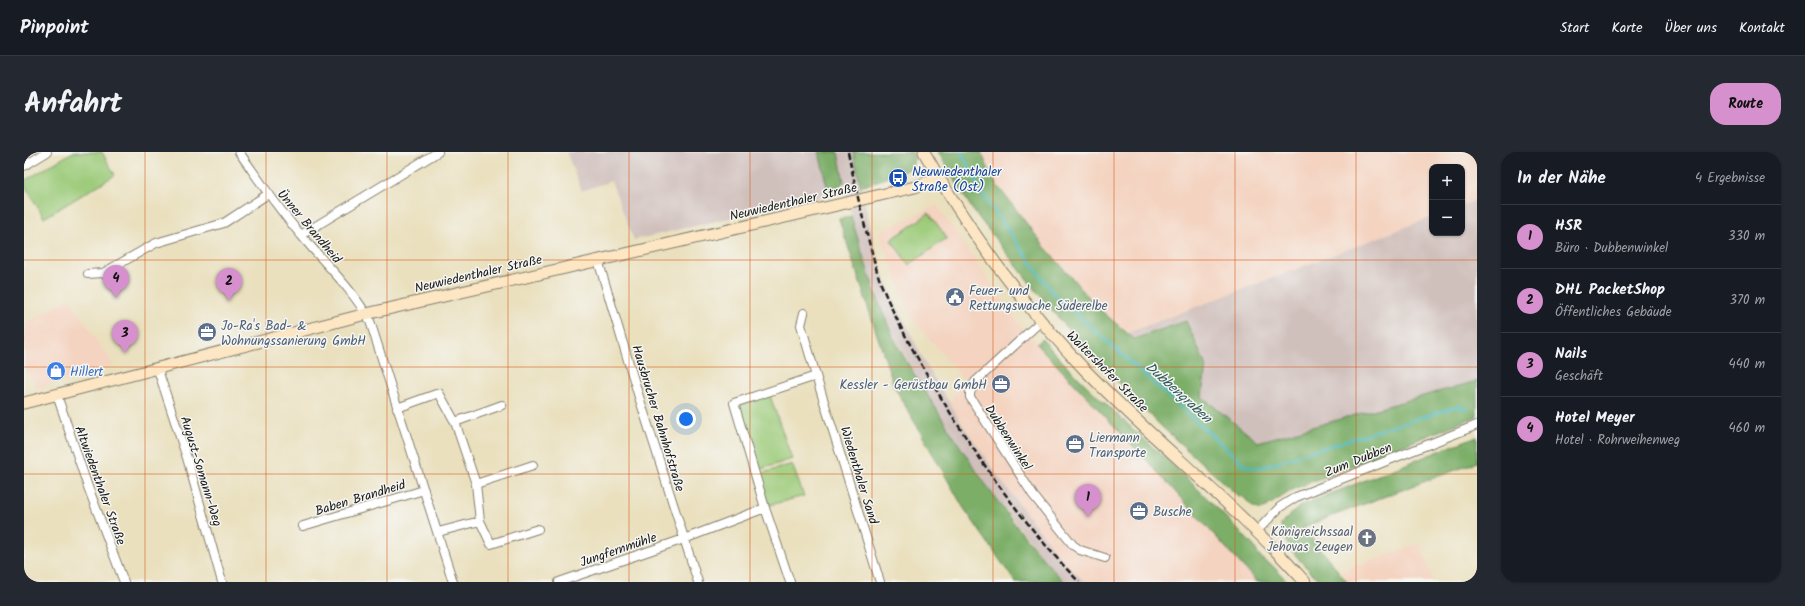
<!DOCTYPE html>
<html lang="de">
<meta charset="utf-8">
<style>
body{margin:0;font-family:Kalam,sans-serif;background:#242831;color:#f1f3f6}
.controls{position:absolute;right:12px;top:12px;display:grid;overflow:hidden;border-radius:8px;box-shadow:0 1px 3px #0004}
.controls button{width:36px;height:36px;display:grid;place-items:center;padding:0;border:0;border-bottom:1px solid #363941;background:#171b24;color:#f1f3f6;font:20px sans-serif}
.you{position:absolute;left:662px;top:267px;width:14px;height:14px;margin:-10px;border:3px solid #fff;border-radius:50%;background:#1a73e8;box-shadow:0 0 0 6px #1a73e833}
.badge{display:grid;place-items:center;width:26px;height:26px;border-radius:50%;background:#d690ce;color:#111;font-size:13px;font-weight:700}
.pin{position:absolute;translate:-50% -33px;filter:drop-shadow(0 1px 2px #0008)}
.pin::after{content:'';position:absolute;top:21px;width:14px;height:12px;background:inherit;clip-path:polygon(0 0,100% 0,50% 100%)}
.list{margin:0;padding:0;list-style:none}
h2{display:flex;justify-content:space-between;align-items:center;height:52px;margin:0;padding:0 16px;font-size:17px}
h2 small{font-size:13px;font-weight:400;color:#9ea1a6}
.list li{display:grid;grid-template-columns:26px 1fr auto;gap:12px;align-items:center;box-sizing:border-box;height:64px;padding:0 16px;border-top:1px solid #363941}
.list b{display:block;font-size:15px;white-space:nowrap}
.list p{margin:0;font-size:13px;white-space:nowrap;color:#9ea1a6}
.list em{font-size:13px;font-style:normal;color:#9ea1a6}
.map{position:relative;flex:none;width:1453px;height:430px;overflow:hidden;border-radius:16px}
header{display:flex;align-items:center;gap:24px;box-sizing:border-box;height:56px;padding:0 20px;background:#171b24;border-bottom:1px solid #363941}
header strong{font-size:19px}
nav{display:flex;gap:22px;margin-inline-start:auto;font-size:14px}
.intro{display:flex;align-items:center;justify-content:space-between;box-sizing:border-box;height:96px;padding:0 24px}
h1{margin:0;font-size:28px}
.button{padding:10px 18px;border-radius:16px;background:#d690ce;color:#111;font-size:14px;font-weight:700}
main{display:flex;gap:24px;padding:0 24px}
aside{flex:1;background:#171b24;border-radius:16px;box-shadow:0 1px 3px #0004}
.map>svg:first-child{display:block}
.built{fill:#f4d3c0}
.industrial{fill:#d0c0bc}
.green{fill:#9bca78;stroke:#5c734a}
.forest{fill:#7cae68;stroke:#4c6542}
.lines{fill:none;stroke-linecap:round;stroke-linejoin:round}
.stream{stroke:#4bbac0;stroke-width:2.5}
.street-casing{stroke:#837e6d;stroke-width:10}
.secondary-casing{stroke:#837e6d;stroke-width:13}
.street{stroke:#fff;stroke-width:8}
.secondary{stroke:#fce6c4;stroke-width:11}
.rail{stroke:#1c1c1c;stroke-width:2.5;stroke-dasharray:6 3;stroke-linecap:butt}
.grid{fill:none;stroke:#d4530e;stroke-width:1;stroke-opacity:0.55}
.labels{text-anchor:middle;stroke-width:3;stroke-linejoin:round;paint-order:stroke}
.transit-label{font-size:13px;fill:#164399;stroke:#f6f6f2;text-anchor:start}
.street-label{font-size:13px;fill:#1c1c1c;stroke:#f6f6f2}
.service-label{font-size:13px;fill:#4e5e75;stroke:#f6f6f2;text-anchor:start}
.shop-label{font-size:13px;fill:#366cbe;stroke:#f6f6f2;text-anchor:start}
.worship-label{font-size:13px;fill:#5b616d;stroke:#f6f6f2;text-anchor:end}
.water-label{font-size:14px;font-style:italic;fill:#2f5b5e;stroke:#f6f6f2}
</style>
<header>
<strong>Pinpoint</strong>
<nav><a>Start</a><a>Karte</a><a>Über uns</a><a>Kontakt</a></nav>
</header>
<div class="intro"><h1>Anfahrt</h1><a class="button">Route</a></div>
<main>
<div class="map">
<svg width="1453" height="430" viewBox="0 0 1453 430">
<rect width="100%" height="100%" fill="#f6f6f2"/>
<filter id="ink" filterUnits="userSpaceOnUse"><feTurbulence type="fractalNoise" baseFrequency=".025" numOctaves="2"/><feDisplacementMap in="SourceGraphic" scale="8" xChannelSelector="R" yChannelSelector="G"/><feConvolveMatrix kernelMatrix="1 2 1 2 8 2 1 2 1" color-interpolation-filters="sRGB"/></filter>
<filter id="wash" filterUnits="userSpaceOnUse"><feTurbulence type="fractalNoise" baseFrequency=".012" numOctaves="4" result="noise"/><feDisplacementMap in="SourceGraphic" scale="16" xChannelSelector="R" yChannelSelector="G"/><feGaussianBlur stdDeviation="0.9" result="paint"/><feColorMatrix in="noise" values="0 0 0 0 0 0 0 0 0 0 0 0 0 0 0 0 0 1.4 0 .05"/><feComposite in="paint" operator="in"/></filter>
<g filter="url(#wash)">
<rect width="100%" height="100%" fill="#eae0be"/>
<path class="built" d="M958,0h495v48l-15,5v-38h-30v50l-307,117 -42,-40 -33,-40 -54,-73z
M913,53l83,120 237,257h-172l-23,-22 -59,-77 -54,-81 15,-23 -50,-58 -36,-89z
M45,146l44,67 -76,23 -13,-23v-41z
M1396,391l14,39h-87l-7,-10z"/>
<path class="industrial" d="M542,0h253l10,43 -195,45 -23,-59 -29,10z
M814,0h15l22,95 10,33 40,83 38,62 40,58 59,77 23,22h-21l-12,-13 -62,-79 -39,-57 -39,-63 -23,-44 -25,-64 -11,-39z
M1453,48v185l-218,61 -134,-112 307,-117v16h30v-28z"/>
<path class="green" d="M49,0h29l13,23 -71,43 -20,-34v-3z
M905,61l18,25 -38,27 -18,-25z
M745,241l23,66 -36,12 -20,-67z
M768,312l12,32 -38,10 -9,-31z"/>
<path class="forest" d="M795,0h19l6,30 -15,13z
M829,0h59l2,6 -2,10 -51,19z
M914,0h43l13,29 50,65 54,62 36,31 52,-18 20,45 -4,31 56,45 219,-61v35l-183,73 -33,21 -8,-3 -11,-11h-4l-77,-70 -72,-73 -44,-51 -73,-93z
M827,64c11,37 22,74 37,109 12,29 30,55 47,82 38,61 79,122 129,175h-49l-52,-75 -69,-121 -55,-167z
M1018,187c47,54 103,99 154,148 19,19 38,39 58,59 3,7 10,17 17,18l17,18h-31l-108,-119 -112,-119z
M1453,284v26l-174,65 44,55h-27c-15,-18 -37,-34 -39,-58l19,-18z"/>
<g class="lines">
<path class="stream" d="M937,0l23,44 68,96 194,174 12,2 200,-62 8,3"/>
</g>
</g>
<g filter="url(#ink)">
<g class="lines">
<defs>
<path id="street" d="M215,0c20,28 39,57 62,83 23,28 51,53 69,86l83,261
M0,14l23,-14
M277,83l137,-83
M574,108l41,137 59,185
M64,122l15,-1 53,-30 68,-20 44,-29
M780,161l-3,12 15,51
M1017,169l-66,61 -5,11v4l63,98 40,50 7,5 25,8
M133,215l30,91 35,124
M33,243l31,92 36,95
M373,256l42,-15 16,29 21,62 4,37
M431,270l47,-17
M452,332l57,-19
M279,374l121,-36
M1233,379l23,-24 16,-10 181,-72
M414,380l42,-11 11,23 47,-15
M535,430l125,-43 81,-31
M766,430l-25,-74 -31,-105 82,-27 64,206"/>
<path id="secondary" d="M900,0c45,80 98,152 161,218 71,73 152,136 220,212
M0,251l342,-89 549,-127 24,-9"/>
</defs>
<use href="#street" class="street-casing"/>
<use href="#secondary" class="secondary-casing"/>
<use href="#street" class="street"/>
<use href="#secondary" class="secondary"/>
<path class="rail" d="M824,0c7,33 14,65 23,97 3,11 6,24 10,35 16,39 37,76 59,112 40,66 85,130 139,186"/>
</g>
</g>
<path class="grid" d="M121,0v430M242,0v430M363,0v430M484,0v430M605,0v430M726,0v430M848,0v430M969,0v430M1090,0v430M1211,0v430M1332,0v430M0,108h1453M0,215h1453M0,322h1453"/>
<defs>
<symbol id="bus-disc" viewBox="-11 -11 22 22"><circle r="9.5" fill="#1a4fb4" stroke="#f6f6f2"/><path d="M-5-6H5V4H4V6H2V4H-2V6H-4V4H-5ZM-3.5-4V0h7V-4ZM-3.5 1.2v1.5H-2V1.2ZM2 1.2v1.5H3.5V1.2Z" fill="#fff"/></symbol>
<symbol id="civic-disc" viewBox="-11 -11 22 22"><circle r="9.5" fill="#5c6f8a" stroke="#f6f6f2"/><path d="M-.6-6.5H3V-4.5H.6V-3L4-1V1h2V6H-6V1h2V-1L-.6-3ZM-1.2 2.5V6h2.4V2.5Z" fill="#fff"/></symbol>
<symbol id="office-disc" viewBox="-11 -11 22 22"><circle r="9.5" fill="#5c6f8a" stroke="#f6f6f2"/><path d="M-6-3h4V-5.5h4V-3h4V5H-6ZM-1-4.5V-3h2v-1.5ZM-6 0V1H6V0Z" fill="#fff"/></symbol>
<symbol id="shop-disc" viewBox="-11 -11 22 22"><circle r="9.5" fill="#3f7fe0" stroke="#f6f6f2"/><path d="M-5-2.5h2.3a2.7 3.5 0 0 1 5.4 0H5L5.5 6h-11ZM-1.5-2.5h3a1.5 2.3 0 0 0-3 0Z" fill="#fff"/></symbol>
<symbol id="church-disc" viewBox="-11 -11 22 22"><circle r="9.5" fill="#6b7280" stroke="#f6f6f2"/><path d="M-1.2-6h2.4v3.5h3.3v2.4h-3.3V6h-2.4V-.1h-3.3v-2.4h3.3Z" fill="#fff"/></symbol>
</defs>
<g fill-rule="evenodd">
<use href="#bus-disc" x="863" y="15" width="22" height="22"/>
<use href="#civic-disc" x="920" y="134" width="22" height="22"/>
<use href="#office-disc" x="172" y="169" width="22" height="22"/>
<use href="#shop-disc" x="21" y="208" width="22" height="22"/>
<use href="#office-disc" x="966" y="221" width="22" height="22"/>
<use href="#office-disc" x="1040" y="281" width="22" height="22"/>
<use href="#office-disc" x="1104" y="348" width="22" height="22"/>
<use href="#church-disc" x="1332" y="375" width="22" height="22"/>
</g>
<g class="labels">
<g class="transit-label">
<text x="888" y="24">Neuwiedenthaler<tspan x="888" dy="15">Straße (Ost)</tspan></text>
</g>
<g class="street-label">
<text transform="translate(769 49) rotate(-13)" y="5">Neuwiedenthaler Straße</text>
<text transform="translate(286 74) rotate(50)" y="5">Ünner Brandheid</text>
<text transform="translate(454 121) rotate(-13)" y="5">Neuwiedenthaler Straße</text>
<text transform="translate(1084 219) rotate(45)" y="5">Waltershofer Straße</text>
<text transform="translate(635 266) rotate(73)" y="5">Hausbrucher Bahnhofstraße</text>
<text transform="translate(985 285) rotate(57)" y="5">Dubbenwinkel</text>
<text transform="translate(1334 307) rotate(-22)" y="5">Zum Dubben</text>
<text transform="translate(178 319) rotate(73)" y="5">August-Somann-Weg</text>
<text transform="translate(836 323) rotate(73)" y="5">Wiedenthaler Sand</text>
<text transform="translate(77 333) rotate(70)" y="5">Altwiedenthaler Straße</text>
<text transform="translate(336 345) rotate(-17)" y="5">Baben Brandheid</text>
<text transform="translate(594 397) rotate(-19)" y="5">Jungfernmühle</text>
</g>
<g class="service-label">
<text x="945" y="143">Feuer- und<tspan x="945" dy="15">Rettungswache Süderelbe</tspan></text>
<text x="197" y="178">Jo-Ra's Bad- &amp;<tspan x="197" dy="15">Wohnungssanierung GmbH</tspan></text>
<text x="963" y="237" text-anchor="end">Kessler - Gerüstbau GmbH</text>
<text x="1065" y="290">Liermann<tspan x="1065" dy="15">Transporte</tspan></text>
<text x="1129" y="364">Busche</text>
</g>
<g class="shop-label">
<text x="46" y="224">Hillert</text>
</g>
<g class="worship-label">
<text x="1329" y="384">Königreichssaal<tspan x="1329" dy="15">Jehovas Zeugen</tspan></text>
</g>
<g class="water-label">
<text transform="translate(1155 240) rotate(42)" y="5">Dubbengraben</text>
</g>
</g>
</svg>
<div class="controls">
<button>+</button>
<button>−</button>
</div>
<div class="you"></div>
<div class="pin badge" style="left:1064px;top:365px">1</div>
<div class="pin badge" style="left:205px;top:149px">2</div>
<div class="pin badge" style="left:101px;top:201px">3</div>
<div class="pin badge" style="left:92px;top:146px">4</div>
</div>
<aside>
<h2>In der Nähe<small>4 Ergebnisse</small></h2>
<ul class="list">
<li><span class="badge">1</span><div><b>HSR</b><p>Büro · Dubbenwinkel</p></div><em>330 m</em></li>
<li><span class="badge">2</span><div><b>DHL PacketShop</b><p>Öffentliches Gebäude</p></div><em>370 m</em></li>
<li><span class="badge">3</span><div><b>Nails</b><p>Geschäft</p></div><em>440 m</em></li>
<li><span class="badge">4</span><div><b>Hotel Meyer</b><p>Hotel · Rohrweihenweg</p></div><em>460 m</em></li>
</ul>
</aside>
</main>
